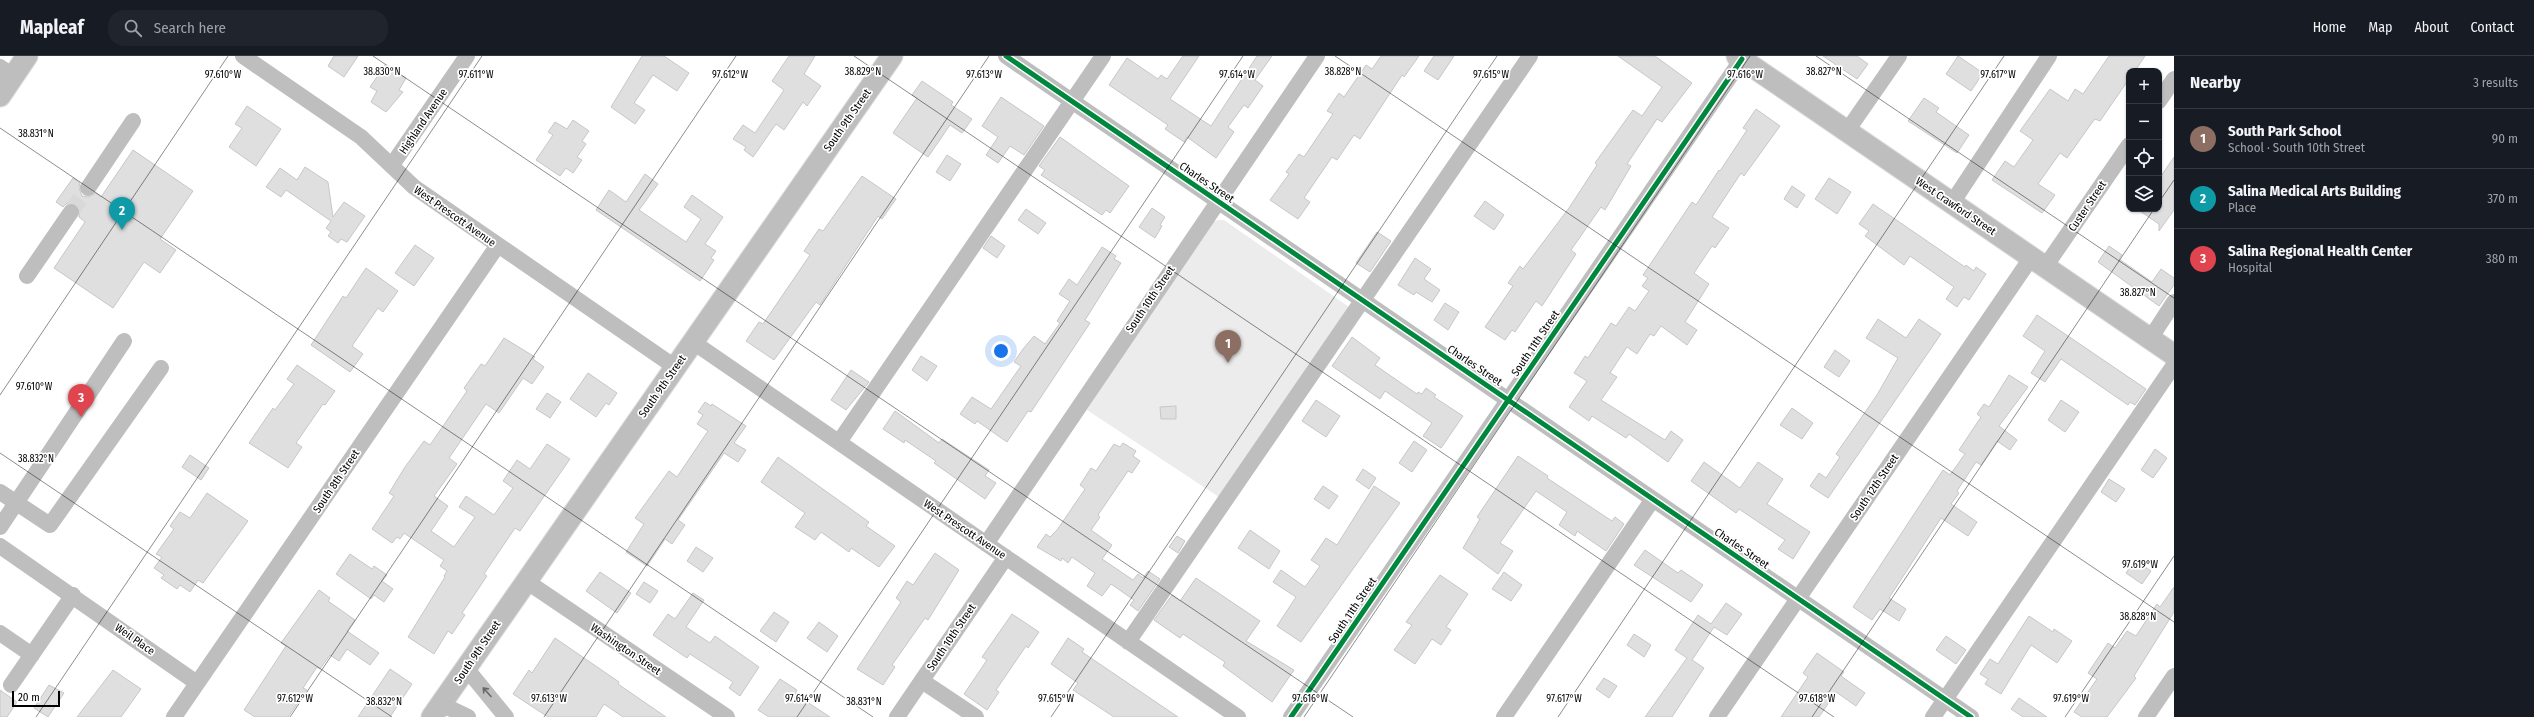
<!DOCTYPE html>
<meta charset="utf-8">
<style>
body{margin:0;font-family:"Fira Sans Condensed",sans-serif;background:#20242c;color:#f1f3f6}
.controls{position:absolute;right:12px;top:12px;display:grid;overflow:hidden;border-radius:8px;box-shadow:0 1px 3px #0004}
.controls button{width:36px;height:36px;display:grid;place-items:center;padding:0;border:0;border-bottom:1px solid #363941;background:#171b24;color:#f1f3f6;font:20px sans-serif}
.scale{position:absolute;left:12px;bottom:10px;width:48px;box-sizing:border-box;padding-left:4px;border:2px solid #000;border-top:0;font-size:11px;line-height:14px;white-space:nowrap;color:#000;-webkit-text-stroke:3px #fff;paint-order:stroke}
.you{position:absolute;left:1001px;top:295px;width:14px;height:14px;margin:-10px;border:3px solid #fff;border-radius:50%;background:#1a73e8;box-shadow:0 0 0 6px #1a73e833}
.badge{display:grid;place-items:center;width:26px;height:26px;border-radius:50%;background:#7c3aed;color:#fff;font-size:13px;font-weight:700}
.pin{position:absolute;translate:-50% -33px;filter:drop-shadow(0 1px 2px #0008)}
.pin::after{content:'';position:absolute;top:21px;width:14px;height:12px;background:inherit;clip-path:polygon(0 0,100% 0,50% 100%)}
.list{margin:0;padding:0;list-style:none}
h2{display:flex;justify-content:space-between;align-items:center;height:52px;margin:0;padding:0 16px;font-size:17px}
h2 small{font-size:13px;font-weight:400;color:#9ea1a6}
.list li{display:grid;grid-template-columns:26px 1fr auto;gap:12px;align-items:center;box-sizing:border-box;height:60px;padding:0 16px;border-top:1px solid #363941}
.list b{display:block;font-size:15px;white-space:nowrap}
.list p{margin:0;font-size:13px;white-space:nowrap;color:#9ea1a6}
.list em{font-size:13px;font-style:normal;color:#9ea1a6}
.icon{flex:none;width:22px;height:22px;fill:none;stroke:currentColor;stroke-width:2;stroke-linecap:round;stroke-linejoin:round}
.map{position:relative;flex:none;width:2174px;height:661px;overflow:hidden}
header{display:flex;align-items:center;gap:24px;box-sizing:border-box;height:56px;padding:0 20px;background:#171b24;border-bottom:1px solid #363941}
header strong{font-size:19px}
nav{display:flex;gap:22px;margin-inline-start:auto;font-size:14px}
.search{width:280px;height:36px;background:#20242c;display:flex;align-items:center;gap:10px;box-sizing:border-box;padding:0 14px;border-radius:16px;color:#9ea1a6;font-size:15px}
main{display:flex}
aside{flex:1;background:#171b24}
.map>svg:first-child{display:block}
.green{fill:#ececec}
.building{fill:#dfdfdf;stroke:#c7c7c7}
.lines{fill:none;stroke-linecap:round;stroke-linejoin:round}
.minor-tunnel{stroke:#d9d9d9;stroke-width:16;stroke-dasharray:16 8;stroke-linecap:butt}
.major-casing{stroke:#dbdbdb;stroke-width:23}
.minor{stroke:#bebebe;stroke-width:16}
.major{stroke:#bebebe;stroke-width:21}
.cycleway-casing{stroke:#fff;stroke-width:8}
.cycleway{stroke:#00873e;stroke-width:5}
.oneway{stroke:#686868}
.ticks{fill:none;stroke:#000;stroke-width:1;stroke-opacity:0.45}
.labels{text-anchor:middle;stroke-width:3.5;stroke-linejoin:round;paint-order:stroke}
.street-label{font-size:11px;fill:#000;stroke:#fff}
.ticks-label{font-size:10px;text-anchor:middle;fill:#000;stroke:#fff;stroke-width:3.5;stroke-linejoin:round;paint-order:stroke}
</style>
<header>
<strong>Mapleaf</strong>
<div class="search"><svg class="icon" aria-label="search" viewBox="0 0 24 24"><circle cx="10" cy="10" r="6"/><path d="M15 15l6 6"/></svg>Search here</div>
<nav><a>Home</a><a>Map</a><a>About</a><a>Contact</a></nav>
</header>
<main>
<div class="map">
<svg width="2174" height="661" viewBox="0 0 2174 661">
<rect width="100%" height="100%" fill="#fff"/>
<path class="green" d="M1218,164h6l128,89 -130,190 -135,-89 122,-186z"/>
<path class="building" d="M334,0h24l-14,21 -16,-11z
M642,0h22l25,17 -12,18 -24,-16 -19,28 11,7 -10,14 -24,-17z
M789,0h26l-11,18 17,12 -14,20 -4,-4 -19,28 -8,-6 -23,33 -9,-7 2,-3 -13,-8 10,-14 12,8 29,-43 -12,-9z
M1183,0h16l-29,43 41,27 46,-70h15l-17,24 8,6 -15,22 -4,-3 -16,22 6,5 -18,26 -29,-21 -3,5 -19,-13 3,-4 -59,-40 18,-27 31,21 3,-4 6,4z
M1381,0h38l-15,21 -2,-2 -42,64 -6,-4 -17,25 -5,-3 -28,41 6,4 -12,17 -28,-19 19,-26 -3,-2 13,-18 5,3 29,-43 -6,-3 12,-18 5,4 22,-32 6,4z
M1434,0h20l-16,24 -14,-9z
M1618,0h37l37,27 -30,39 -5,-3 -30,45 4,2 -26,44 -4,-3 -30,43 5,4 -34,52 -6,-5 -21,31 -3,-2 -7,10 -20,-13 28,-41 -5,-3 12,-17 3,3 46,-61 28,-43 -2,-2 38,-53 9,6 20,-29z
M1823,0h34l11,8 -11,15z
M1958,0l25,17 -12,18 -25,-17z
M2109,0h36l-10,15h-6v8l-29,42 -5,-2 -4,5 -24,34 -7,-5 -22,31 17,11 -13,18 -50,-33 13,-19 9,6 19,-27 -13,-9 30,-42 18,12 7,-12 8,5z
M385,9l21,13 -7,12 4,2 -17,20 -15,-10 6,-11 -7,-4z
M922,25l31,21 -2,3 21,14 -10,14 -12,-8 -22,32 -35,-24 24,-35 -5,-3z
M1001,41l43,29 -20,29 -14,-9 -12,17 -12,-8 12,-18 -16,-11z
M1924,42l15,10 -3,4 33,23 -12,18 -49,-32z
M247,50l34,23 -25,37 -27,-19 13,-19 -7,-4z
M1756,53l24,17 -36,50 -3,-3 -29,44 17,11 -14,20 -3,-2 -18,27 15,11 -24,38 12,8 -10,15 -26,-19 -7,10 -4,-2 -13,20 -10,-7 -17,26 7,4 -16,23 64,40 6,-9 12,9 -15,22 -39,-28 -3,4 -34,-22 -3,5 -20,-14 18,-26 -13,-8 11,-17 3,2 23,-35 5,3 13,-19 6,4 14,-20 -7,-5 6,-8 -5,-3 49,-73 4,3 23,-35 1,1 27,-41 -4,-2z
M573,64l16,11 -7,10 4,3 -9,13 5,3 -9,13 -7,-5 -6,8 -24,-16 17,-25 -5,-3 7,-10 12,7z
M1060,81l69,49 -19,27 -4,-3 -4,5 -61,-40 4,-5 -6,-4z
M133,94l60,41 -33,48 16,11 -16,23 -16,-11 -31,46 -59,-40 31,-46 -6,-5 1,-9 -4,-4 -9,-1 -4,4 -7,-5 17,-24 7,5 -1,5 3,8 6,1 8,-4 5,4z
M947,99l14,9 -11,17 -14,-9z
M2174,101v53l-15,21v-7l-22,-15h22v-30z
M305,111l23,15 5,35 11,-15 21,14 -18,26 -6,-3 -3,4 -10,-7 3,-4 -5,-4 5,-7 -45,-31 -5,7 -15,-10 14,-19 17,12z
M645,118l13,10 -19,26 47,32 15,-23 -17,-12 8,-12 31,22 -18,27 11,7 -5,7 3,2 -14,21 -104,-71 13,-20 17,12z
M862,120l34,23 -14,20 -4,-3 -58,89 -4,-3 -42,58 -28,-19 13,-19 4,2 47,-69 -6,-4 15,-22 4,2z
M1829,122l22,14 -14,22 -22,-15z
M1792,130l13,9 -8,13 -13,-9z
M1485,145l19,14 -10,15 -20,-14z
M1873,148l92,63 1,-2 8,6 2,-4 10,7 -17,26 -5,-3 -7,10 -11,-8 8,-12 -44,-31 -6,9 -39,-29 4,-5 -10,-7z
M1152,152l13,9 -5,8 2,1 -7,12 -16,-11z
M1026,153l20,14 -8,11 -20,-14z
M1377,176l14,9 -21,31 -14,-9z
M991,180l14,10 -8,12 -14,-10z
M415,189l19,13 -20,28 -19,-13z
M2109,190l13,9 -3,4 33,23 9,-13 13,9v7l-15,21 -61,-44z
M1102,191l14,9 -2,3 7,4 -36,57 5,3 -59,89 -3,-1 -21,31 -30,-21 -2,3 -15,-10 12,-17 19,12 30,-43 -7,-4 9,-13 11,-13 11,8 15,-21 -3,-2 13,-20 -11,-7 10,-15 8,6z
M1415,202l16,11 -7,10 16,11 -8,12 -16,-10 -2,3 -16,-10z
M366,212l32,23 -15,21 -5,-4 -26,38 11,8 -13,18 -39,-27 32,-49 3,2z
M1445,247l14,9 -11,18 -14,-10z
M2037,259l109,74 -11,16 -5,-3 -2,3 -67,-46 -16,23 -14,-9 14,-22 -22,-15z
M1878,263l28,19 13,-19 22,15 -113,164 -18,-12 9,-13 7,5 14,-21 -4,-3 41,-59 21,-37 -32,-20z
M1352,281l28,21 -5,7 42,29 1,-2 4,2 4,-6 10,7 -2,2 29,19 -22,32 -18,-12 9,-13 -47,-32 -5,8 -48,-33z
M504,282l31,19 -2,2 11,8 -12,17 -9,-6 -24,35 -13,-9 -37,54 8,6 -23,32 14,10 -17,25 23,16 21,-30 -16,-10 7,-11 28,19 19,-27 -10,-7 14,-21 13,9 17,-25 23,15 -50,72 -5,-3 -31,46 3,2 -25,37 3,2 -13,19 -4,-3 -14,23 -26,-17 37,-60 -1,-1 3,-5 -7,-5 4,-6 -40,-27 -4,6 -3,-2 -5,6 -20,-14 22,-33 -5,-3 16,-26 19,-26 6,4 37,-54 -3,-3 17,-24 4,2z
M1835,294l15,11 -11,16 -15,-10z
M921,300l16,10 -10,15 -15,-11z
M297,309l38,26 -10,14 -2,-1 -27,39 6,4 -14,21 -39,-25 24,-35 2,2 19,-26 -7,-5z
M851,314l18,12 -23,28 -15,-10z
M588,317l29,20 -8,12 -3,-2 -10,14 -26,-18z
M2009,319l19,12 -29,39 18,14 -7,10 -13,-9 -16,24 -5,-3 -19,29 2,2 -8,11 26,18 -9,14 -27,-18 -52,80 17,11 -7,12 -19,-12 -8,11 -19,-13 90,-137 7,5 15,-21 -6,-4 22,-33 -4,-3 7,-10 5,3z
M547,337l14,9 -11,16 -14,-9z
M1316,344l24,16 -14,21 -24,-16z
M2061,344l18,12 -14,20 -17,-12z
M705,346l6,4 1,-2 34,22 -12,17 12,7 -8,12 -14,-9 -46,67 7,5 -13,19 -7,-5 -18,27 -21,-14 18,-28 -9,-6 34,-47 8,6 31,-46 -11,-7 6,-9 -5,-3z
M1176,350v13h-15l-1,-12z
M1792,352l21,15 -11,16 -22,-14z
M895,355l44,32 3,-4 47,31 -4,6 11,7 -11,16 -51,-36 2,-2 -31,-21 -1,3 -21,-14z
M1414,385l13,9 -15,22 -13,-9z
M1123,387l13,8 -3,5 7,5 -8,12 -4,-2 -30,44 2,2 -9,13 21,15 -10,14 31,21 5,-6 5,4 5,-7 12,8 -22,32 -8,-6 4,-5 -23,-16 -9,12 -15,-10 8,-13 -23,-16 -4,6 -6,-5 -1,3 -24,-14 9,-13 4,3 7,-7 28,-41 -5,-4 11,-17 5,3 18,-27 6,3z
M2155,393l12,9 -14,20 -12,-8z
M190,399l19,13 -8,12 -19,-13z
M1518,400l30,20 -1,2 65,43 3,-4 9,7 -18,27 -29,-20 -2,5 -16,-11 8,-13 -31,-21 -36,52 13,8 -15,23 -35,-26 17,-29 -3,-2z
M778,401l91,65 -3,4 29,20 -16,21 -28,-19 -2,4 -28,-20 -6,8 -20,-13 10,-14 -44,-31z
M1704,406l36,26 18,-26 25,17 -16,25 43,28 -17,27 -15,-10 7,-9 -46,-31 -3,4 -45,-32z
M1363,413l13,9 -7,11 -13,-9z
M2109,423l16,10 -9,13 -15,-10z
M1323,430l15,10 -9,13 -15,-10z
M1374,430l26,17 -99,139 -24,-16 19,-29 -23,-15 8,-12 24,17 15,-21 -9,-6 15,-22 11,7z
M207,437l41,28 -45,62 -5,-3 -8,12 -10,-7 -3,4 -16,-11 3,-3 -10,-7 8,-11 -6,-3 18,-25 -4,-3 10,-14 10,6z
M1250,474l30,21 -11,18 -31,-21z
M1177,480l8,5 -7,12 -9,-6z
M696,491l17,11 -10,14 -16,-11z
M1645,494l33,23 3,-3 22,15 -12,17 -57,-37z
M935,497l24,17 -31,50 -3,-2 -33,47 3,2 -12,18 -26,-16 44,-67 -5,-4 11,-17 6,4z
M350,498l22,15 2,-3 13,9 -5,6 11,8 -9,13 -10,-7 -3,4 -35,-25z
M2135,504l16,11 -9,13 -16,-11z
M600,516l31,21 -14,20 -31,-22z
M1504,516l18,13 -11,16 -19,-12z
M1440,519l28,19 -22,33 5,3 -10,15 -9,-6 -17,25 -21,-14 18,-25 -6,-3z
M1196,522l64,43 -14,20 48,29 -22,32 -49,-36 2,-4 -42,-28 -3,4 -26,-18 18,-25 8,6z
M644,526l14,9 -8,12 -14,-9z
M2174,531v25l-40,64 2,2 -29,39h-25l-8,-5 23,-33 -9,-6 20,-30 7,5 12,-17 9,5 21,-32 3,3z
M319,534l11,8 -2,3 27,19 -8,11 32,22 -9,12 -23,-16 -8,12 -9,-6 -10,14 -3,-2 -14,21 4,2 -19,27h-33l-11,-7 42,-64 -5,-3z
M693,537l11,7 -18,27 24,16 5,-7 44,31 -19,29 -11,-8 4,-6 -43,-28 -3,4 -34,-23 15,-21 7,5z
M1726,547l16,11 -15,21 -13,-8 -22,33 12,8 -32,49h-27l42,-59 -12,-8 23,-35 13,9z
M774,556l15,10 -13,20 -16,-11z
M1012,558l27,18 -11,16 -2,-2 -30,44 3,2 -12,18 -23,-16 23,-34 -5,-3z
M2029,560l24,16 1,-3 18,12 -15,22 -26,-18 -30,49 -16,-10 3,-5 -8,-5 10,-15 8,5z
M819,566l19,14 -11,16 -20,-14z
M1634,578l17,11 -7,12 -17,-12z
M1946,580l20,14 -10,14 -20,-14z
M555,582l64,44 -1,2 48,33h-43l-19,-13 -8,13h-48l-35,-23 16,-24 3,3z
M1068,582l16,11 -2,3 96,65h-64l-41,-27 5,-7 -27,-19z
M1817,597l27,19 -3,4 24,17 -9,13 -20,-14 -17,25h-38l27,-40 -5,-4z
M390,613l22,15 -22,33h-32z
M113,614l28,19 -20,28h-44z
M1604,622l13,8 -8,12 -13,-9z
M780,623l17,11 -2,4 35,23h-61l-11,-7z
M49,629l15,8 -16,24 -14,-9z
M0,634l17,12 -10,15h-7z
M2019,642l28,19h-24l-12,-8z"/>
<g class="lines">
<path class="minor-tunnel" d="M71,156l17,-24"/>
<defs>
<path id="major" d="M1737,0l437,299
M0,40l27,-40
M432,661l460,-661"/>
</defs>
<use href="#major" class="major-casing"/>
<path class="minor" d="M243,0l118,81 53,50 261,180
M1006,0l965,661
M0,11l13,9
M2159,45l15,-22
M1847,75l52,-75
M392,109l75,-109
M88,132l45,-67
M1952,147l97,-147
M2045,211l84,-122
M27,220l44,-64
M2150,283l24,-37
M693,286l545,375
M839,386l264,-386
M0,436l50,33 111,-157
M0,471l124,-186
M986,488l331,-488
M0,490l197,137
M526,525l201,136
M0,577l32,22
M1128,586l402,-586
M466,612l40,49
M922,625l54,36
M11,629l62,-90
M441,648l27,13
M174,661l324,-472
M897,661l109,-160
M1291,661l451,-658
M1504,661l149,-218
M1717,661l314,-459
M1933,661l241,-352
M2146,661l28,-41"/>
<use href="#major" class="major"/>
<defs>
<path id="cycleway" d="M1006,0l965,661
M1291,661l451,-658"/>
</defs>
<use href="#cycleway" class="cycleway-casing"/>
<use href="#cycleway" class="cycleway"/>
</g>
<defs><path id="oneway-shaft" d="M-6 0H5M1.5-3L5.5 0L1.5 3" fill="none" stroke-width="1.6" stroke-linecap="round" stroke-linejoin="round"/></defs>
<use class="oneway" href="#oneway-shaft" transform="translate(487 636) rotate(-132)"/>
<path class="ticks" d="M373,0l980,661M854,0l980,661M1335,0l839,566M1816,0l358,242M0,72l873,589M2159,146l15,-22M0,339l228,-339M0,397l392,264M36,661l446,-661M290,661l446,-661M544,661l445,-661M797,661l446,-661M1051,661l446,-661M1304,661l446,-661M1558,661l446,-661M1812,661l342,-508M2065,661l109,-161"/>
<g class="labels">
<g class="street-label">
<text transform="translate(847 64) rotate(-55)" y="4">South 9th Street</text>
<text transform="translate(423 65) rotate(-56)" y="4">Highland Avenue</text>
<text transform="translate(1207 126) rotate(34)" y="4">Charles Street</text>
<text transform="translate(1956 150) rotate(34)" y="4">West Crawford Street</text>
<text transform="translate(2087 150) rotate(-56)" y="4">Custer Street</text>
<text transform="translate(455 160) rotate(35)" y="4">West Prescott Avenue</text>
<text transform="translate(1150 243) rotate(-56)" y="4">South 10th Street</text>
<text transform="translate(1535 287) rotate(-56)" y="4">South 11th Street</text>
<text transform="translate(1475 309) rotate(34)" y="4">Charles Street</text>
<text transform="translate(662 330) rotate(-55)" y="4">South 9th Street</text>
<text transform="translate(336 425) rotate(-56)" y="4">South 8th Street</text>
<text transform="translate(1874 431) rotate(-56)" y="4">South 12th Street</text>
<text transform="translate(965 473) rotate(34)" y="4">West Prescott Avenue</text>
<text transform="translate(1742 492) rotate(34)" y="4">Charles Street</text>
<text transform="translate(1352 554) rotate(-56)" y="4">South 11th Street</text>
<text transform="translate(951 581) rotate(-56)" y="4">South 10th Street</text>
<text transform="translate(135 583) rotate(35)" y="4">Weil Place</text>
<text transform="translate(626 593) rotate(34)" y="4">Washington Street</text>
<text transform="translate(477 596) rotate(-56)" y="4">South 9th Street</text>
</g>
</g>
<g class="ticks-label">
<text x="382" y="19">38.830°N</text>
<text x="863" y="19">38.829°N</text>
<text x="1343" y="19">38.828°N</text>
<text x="1824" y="19">38.827°N</text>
<text x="223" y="22">97.610°W</text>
<text x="476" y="22">97.611°W</text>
<text x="730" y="22">97.612°W</text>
<text x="984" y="22">97.613°W</text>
<text x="1237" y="22">97.614°W</text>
<text x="1491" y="22">97.615°W</text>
<text x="1745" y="22">97.616°W</text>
<text x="1998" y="22">97.617°W</text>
<text x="36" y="81">38.831°N</text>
<text x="2138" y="240">38.827°N</text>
<text x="34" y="334">97.610°W</text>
<text x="36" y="406">38.832°N</text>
<text x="2140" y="512">97.619°W</text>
<text x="2138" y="564">38.828°N</text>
<text x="295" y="646">97.612°W</text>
<text x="549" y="646">97.613°W</text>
<text x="803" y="646">97.614°W</text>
<text x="1056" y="646">97.615°W</text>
<text x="1310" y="646">97.616°W</text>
<text x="1564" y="646">97.617°W</text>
<text x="1817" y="646">97.618°W</text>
<text x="2071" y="646">97.619°W</text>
<text x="384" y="649">38.832°N</text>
<text x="864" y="649">38.831°N</text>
</g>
</svg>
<div class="controls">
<button>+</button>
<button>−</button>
<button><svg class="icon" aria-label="locate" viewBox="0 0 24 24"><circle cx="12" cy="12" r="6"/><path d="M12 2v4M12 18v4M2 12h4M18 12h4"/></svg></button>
<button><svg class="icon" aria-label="layers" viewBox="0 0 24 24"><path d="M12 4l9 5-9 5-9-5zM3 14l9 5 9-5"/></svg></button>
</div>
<div class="scale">20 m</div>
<div class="you"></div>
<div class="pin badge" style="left:1228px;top:307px;background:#8d6e63">1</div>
<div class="pin badge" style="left:122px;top:174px;background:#0f9aa8">2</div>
<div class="pin badge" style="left:81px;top:361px;background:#e0444e">3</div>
</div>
<aside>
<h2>Nearby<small>3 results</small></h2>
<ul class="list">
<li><span class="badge" style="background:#8d6e63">1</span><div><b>South Park School</b><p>School · South 10th Street</p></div><em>90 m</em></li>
<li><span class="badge" style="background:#0f9aa8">2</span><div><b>Salina Medical Arts Building</b><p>Place</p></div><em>370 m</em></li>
<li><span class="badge" style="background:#e0444e">3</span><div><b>Salina Regional Health Center</b><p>Hospital</p></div><em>380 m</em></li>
</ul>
</aside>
</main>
